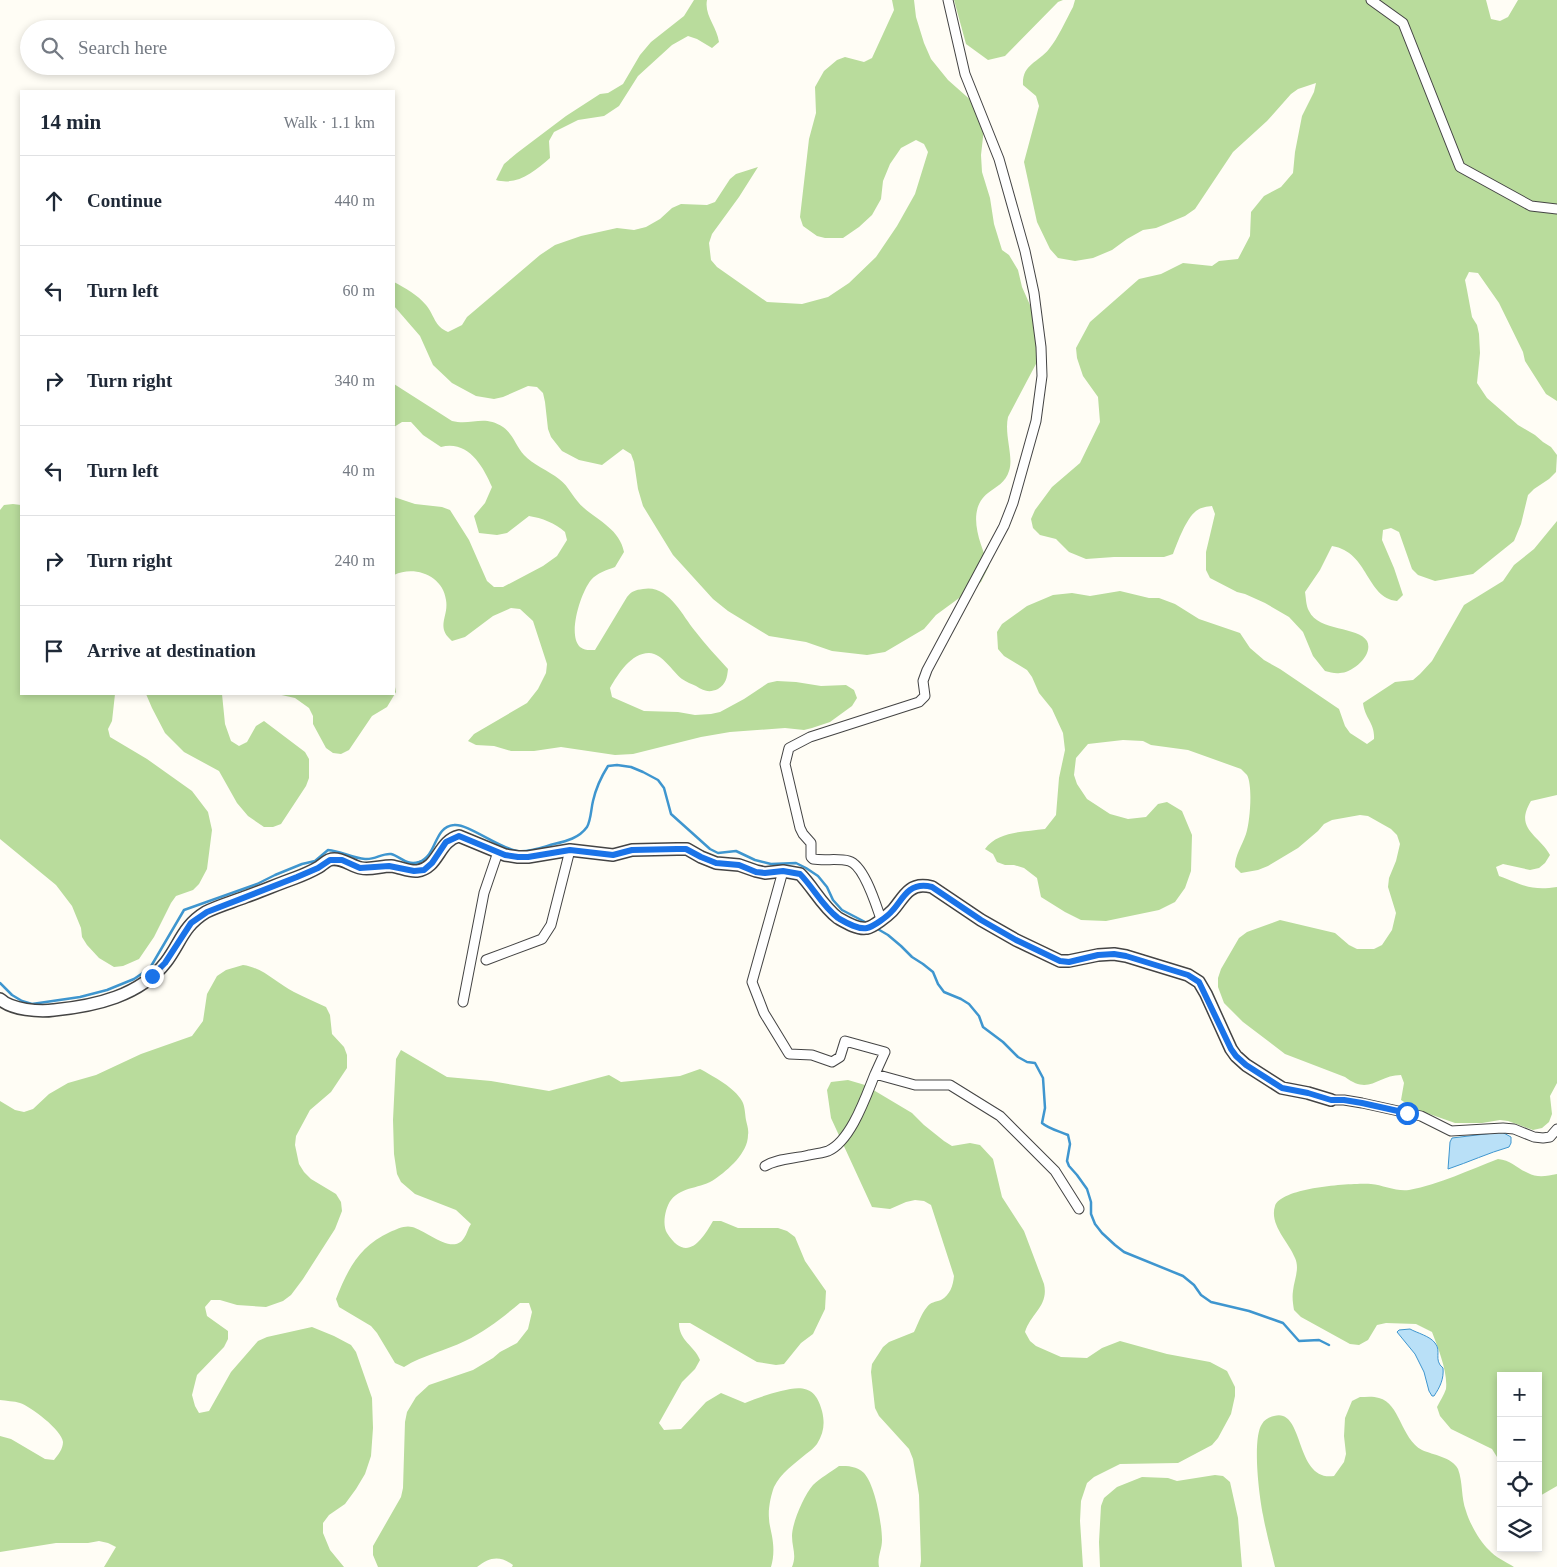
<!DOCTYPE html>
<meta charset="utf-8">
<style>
body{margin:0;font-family:"Times New Roman",serif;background:#f2f2f3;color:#1f2937}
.controls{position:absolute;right:15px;bottom:15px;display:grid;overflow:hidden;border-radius:0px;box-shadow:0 2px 8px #0003}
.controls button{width:45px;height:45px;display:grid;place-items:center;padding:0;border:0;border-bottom:1px solid #e0e1e3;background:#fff;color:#1f2937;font:25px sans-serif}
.stop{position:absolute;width:15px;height:15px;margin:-11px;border:4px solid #1a73e8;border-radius:50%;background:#fff}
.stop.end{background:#1a73e8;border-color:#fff;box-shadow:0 1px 5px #0008}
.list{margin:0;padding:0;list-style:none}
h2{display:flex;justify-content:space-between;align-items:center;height:65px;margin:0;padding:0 20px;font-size:21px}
h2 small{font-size:16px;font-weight:400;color:#747a83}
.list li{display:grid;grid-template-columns:32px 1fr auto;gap:15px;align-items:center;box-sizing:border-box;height:90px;padding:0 20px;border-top:1px solid #e0e1e3}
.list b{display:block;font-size:19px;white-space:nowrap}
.list em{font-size:16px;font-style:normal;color:#747a83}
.icon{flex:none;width:28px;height:28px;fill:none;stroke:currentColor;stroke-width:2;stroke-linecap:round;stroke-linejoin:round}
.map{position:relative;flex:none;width:1557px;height:1567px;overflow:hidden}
.search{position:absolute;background:#fff;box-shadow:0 2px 8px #0003;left:20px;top:20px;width:375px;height:55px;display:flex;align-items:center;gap:12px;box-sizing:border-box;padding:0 18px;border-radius:28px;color:#747a83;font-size:19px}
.panel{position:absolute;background:#fff;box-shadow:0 2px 8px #0003;left:20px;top:90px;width:375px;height:605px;border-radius:0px}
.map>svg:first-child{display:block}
.forest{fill:#b9dc9c}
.water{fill:#b9e0f7;stroke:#3f96cf}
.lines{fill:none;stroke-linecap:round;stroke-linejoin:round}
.stream{stroke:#3f96cf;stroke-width:2.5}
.minor-casing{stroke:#444;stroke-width:11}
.tertiary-casing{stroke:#444;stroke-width:14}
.minor{stroke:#fff;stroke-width:9}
.tertiary{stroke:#fff;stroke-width:11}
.route{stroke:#1a73e8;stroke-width:6}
</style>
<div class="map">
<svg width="1557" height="1567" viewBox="0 0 1557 1567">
<rect width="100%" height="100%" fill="#fffdf5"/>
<path class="forest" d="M694,0h13c-3,15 10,27 12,42l-7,6 -15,-9 -9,-3 -16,9 -34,31 -19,30 -15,10 -26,4 -24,12 -5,9 1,17c-16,14 -33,28 -54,22l8,-16 13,-11 49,-37 34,-22 8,-1 15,-9 17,-29 11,-13 33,-26z
M892,0h22l2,17 8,26 7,16 17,21 35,31 2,8 -4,36 1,17 8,26 4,26 8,26 7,5 9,15 4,17 16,36 -1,39 -29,55c-4,18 6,40 1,54 -3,11 -13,16 -21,22 -23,18 -7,52 1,73l-8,16 -45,33 -12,14 -39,23 -18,3 -35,-4 -26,-9 -37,-6 -41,-25 -15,-12 -40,-44 -30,-49 -5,-17 -4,-27 -3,-8 -8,-5 -21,16 -23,-5 -17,-9 -11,-14 -3,-8 -3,-27 -2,-9 -6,-6 -9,-1 -25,11 -9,2 -18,-3 -24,-13 -19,-18 -13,-29 -26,-30v-24c11,6 24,13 32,23 9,11 8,21 22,27l14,-7 5,-8 33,-28 40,-34 15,-10 26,-9 36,-8 17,2 12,-3 14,-8 12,-11 9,-4 26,1 8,-3 15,-23 6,-5 22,-7 -19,30 -27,37 -3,9 2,17 6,7 50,35 35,2 26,-7 21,-14 27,-26 21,-31 18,-32 13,-42 -4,-8 -8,-4 -15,8 -11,16 -7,17 -2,18 -9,16 -13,12 -16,11h-18l-8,-2 -14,-10 -3,-9 9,-78 7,-26 -1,-26 9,-16 13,-11 8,-3 19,5 8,-4 22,-48z
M954,0h109l-5,2 -53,54 -17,4 -22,-16z
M1075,0h411l5,19 9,2 8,-4 10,-17h39v401l-11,-7 -21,-33 -2,-9 -24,-49 -21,-30 -9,-1 -4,8 2,10 5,27 5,8 2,9 1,19 -3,30 10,15 31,27 17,10 8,7 8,5 6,8 -1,17 -7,7 -15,10 -6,6 -7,29 -7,17 -41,33 -38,7 -17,-6 -6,-6 -13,-37 -8,-4 -8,2 -1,10 12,28 9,27 -6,6c-31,-3 -28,-49 -65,-55l-12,24 -15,22c1,6 1,14 4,19 10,21 49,15 58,30 7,14 -15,32 -27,32 -5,1 -10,-1 -15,-2l-12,-15 -10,-24 -14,-15 -24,-14 -20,-9 -8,-2 -27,-14 -4,-8v-18l9,-38 -3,-8c-6,1 -11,1 -16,5 -10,8 -18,30 -23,43l-9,3h-50l-28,2 -17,-7 -13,-13 -16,-4 -7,-7 -2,-9 4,-9 17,-23 28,-24 20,-41 -2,-25 -15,-21 -6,-18 -1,-10 14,-26 49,-43 22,-5 22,-11 29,3 7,-5 19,-2 12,-23 1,-24 13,-16 17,-9 12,-14 2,-21 7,-36 12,-24 2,-9 -18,6 -7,5 -24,27 -34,31 -38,57 -10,7 -29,12 -13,2 -16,9 -15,11 -19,8 -18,3 -17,-3 -8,-9 -13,-27 -13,-60 15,-56 -3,-10 -13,-11c-1,-21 15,-22 26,-36 9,-11 17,-29 24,-42z
M394,384l58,37c20,5 31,-7 51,6 10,7 13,19 21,28 8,9 25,16 35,24 10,7 15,21 25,29 15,13 36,22 40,44l-9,15c-8,3 -18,6 -24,13 -10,12 -24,55 -11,67 5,4 10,3 15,3l32,-53c5,-6 8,-7 16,-8 25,-5 39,26 52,42 10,13 22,26 33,38 -1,9 -2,15 -10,20 -9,4 -14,2 -22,-3 -4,-2 -10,-4 -14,-7 -10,-8 -19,-25 -33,-26 -18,0 -31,21 -39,35l2,9 32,14 34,1 17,3 16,-1 9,-2 24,-13 24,-16 9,-2 19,1 25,4 25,-1 8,5 3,8 -5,8 -22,16 -18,6 -8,2 -19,-2 -55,4 -29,5 -68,17 -18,1 -54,-8 -27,4h-23l-17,-5 -18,-1 -8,-4 6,-7 53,-31 11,-14 8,-16 1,-9 -14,-43 -13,-12 -9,-1 -18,8 -28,21 -13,4c-17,-14 -3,-24 -6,-41 -3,-24 -31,-35 -52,-25v-78l21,7 27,3 8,3 19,30 18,41 7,6h9l40,-21 14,-10 10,-16 -2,-8c-10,-9 -23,-14 -36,-16l-22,17 -10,2 -18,-2 -5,-17 11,-13 7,-16c-9,-21 -24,-47 -51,-40l-18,-12 -12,-13h-9l-8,5z
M13,504l8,1v189h94l-3,27 -4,8 2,8 37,22 45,32 16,21 4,18 -5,39 -8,15 -6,6 -17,6 -5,7 -17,34 -15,22 -16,7 -9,1 -15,-9 -12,-13 -5,-8 -1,-9 -9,-22 -16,-21 -56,-46v-329l4,-5z
M1557,521v274l-26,6c-17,28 7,33 19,54l-5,8 -6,5 -9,2 -27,-6 -7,3 3,9c24,9 32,15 58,11v196l-7,13 2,18 -3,8 -7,6 -9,2 -25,-9 -8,-1 -18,3h-27l-40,-14 -14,-9 3,-17 -3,-8c-24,0 -31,21 -56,2l-60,-23 -42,-32 -19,-19 -6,-16v-9l3,-9 18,-31 8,-6 33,-12 55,13 14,12 8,4h17l8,-4 10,-15 4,-17 -8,-26 1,-9 7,-17 4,-17 -3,-9 -6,-6 -23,-13 -8,-1 -28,5 -8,4 -6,7 -20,17 -30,18 -10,4 -17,3 -6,-6c0,-12 7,-21 11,-33 4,-12 7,-48 1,-59 -2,-2 -4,-4 -6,-6l-53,-19 -37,-5 -8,-4 -20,-1 -35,4 -12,14 -2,17 3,9 10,15 23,15 18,5 18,-2 12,-13 9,-2 15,9 10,24 -1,36 -6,17 -10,14 -16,8 -53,11 -25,-1 -16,-8 -24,-15 -4,-19 -13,-10 -10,-3h-9l-8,-3 -4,-8 -8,-5c13,-18 39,-17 60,-20l11,-14 3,-37 6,-28 -2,-17 -11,-24 -13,-16 -7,-16 -5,-7 -23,-14 -6,-7 -1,-17 5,-8 25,-18 26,-11 19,-2 18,3 30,-5 29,7h10l16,6 24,15 41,14 10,15 14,12 16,9 59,40 6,17 5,7 17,11 7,-5c1,-16 -9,-20 -11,-36l32,-21 18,-2 7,-6 12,-13 32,-56 39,-24 11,-16 20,-16z
M394,682l2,10 -9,15 -15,9 -23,34 -8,4 -8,-1 -7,-5 -13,-24v-8l-4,-8 -14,-10 -18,-4h117z
M146,694h76l3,30 6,17 8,5 8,-4 9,-16 8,-5 41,31 4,7v19l-3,8 -25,38 -8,3h-9l-16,-11 -11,-13 -18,-32 -35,-19 -19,-19 -13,-25z
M243,965c21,3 33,18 51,27 10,5 21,10 32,15l4,8 2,19 12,13 3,8v13l-16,24 -21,18 -14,26 -1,9 4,19 5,8 7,7 25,15 5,8 1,9 -7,18 -32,50 -12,16 -8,6 -17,6 -29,-2 -17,-5h-9l-6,7 2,9 21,15v8l-4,8 -27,28 -5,20 3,11 4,7 10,-2 22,-39 27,-31 9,-4 45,-10 22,9 17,9 5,7 16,46 1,30 -2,28 -6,18 -9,15 -11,15 -16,11 -6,8v10l7,17 14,17h-240l12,-20 -8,-4 -9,-2 -11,2h-32l-56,9v-116l11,3 34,20 9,1c4,-5 9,-11 9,-18 -1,-12 -33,-36 -43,-39 -6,-2 -14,-2 -20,-3v-299l15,9 9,2 9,-3 16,-15 19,-11 28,-8 45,-21 51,-18 11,-15 4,-27 10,-18 9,-6z
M401,1050l46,27 44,4 58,10 60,-16 12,7 59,-6 20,-7c13,7 35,19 42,32 3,5 3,13 4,19 1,5 3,10 2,15 0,18 -20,35 -33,44 -14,10 -33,7 -44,21 -6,8 -9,25 -4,33 19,30 34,9 46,-12h8l17,7h40l9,3 8,6 10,24 21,30 -1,18 -12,25 -12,9 -17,21 -8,1 -19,-3 -67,-39h-11c0,18 15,22 21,37l-5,9 -13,13 -23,41 5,7 17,-1 25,-27 15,-9 24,10c12,-5 24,-9 36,-12 22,-6 35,-4 41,20 3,12 2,22 -5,33 -3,4 -7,7 -11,10 -12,10 -25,19 -32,33 -3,8 -6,22 -5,31 0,6 2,12 3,18 2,11 2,21 -1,31h-259l1,-2c-13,-10 -24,-8 -36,2h-99l-5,-12v-9l28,-49 2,-9 2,-66 2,-10 9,-15 13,-12 44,-15 20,-12 7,-6 17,-9 11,-14 4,-17 -3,-9h-9c-17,14 -34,28 -55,38 -20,10 -42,14 -61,26l-9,-4 -18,-30 -6,-7 -32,-19 -3,-8c12,-31 24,-53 54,-67 7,-3 15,-7 22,-5 14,3 41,29 52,11 3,-4 4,-10 7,-14l-15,-14 -41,-16 -14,-12 -4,-8 -3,-20 -1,-34 3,-61z
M848,1080l17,5 47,28 12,12 20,16 8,5 18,-3 10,2 13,14 9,38 22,34 20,53c5,22 -13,29 -19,48l5,9 6,5 25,11 26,1 15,-10 18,-7 47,13 43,8 17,9 8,16v9l-4,18 -13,24 -6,7 -34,18 -58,1 -26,13 -7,6 -6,18 -1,20 3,46h-163l1,-6 -2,-66 -6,-36 -4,-10 -30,-33 -4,-8 -4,-36 1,-8 11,-17 6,-5 25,-10c4,-8 7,-18 13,-25 4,-5 8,-5 14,-7 9,-5 12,-14 13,-24l-23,-71 -7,-4 -9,-1 -9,2 -16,7 -18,-2 -41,-89 -4,-28 4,-8z
M1498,1159c13,1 18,9 30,14 9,5 19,3 29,1v312l-19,11v-121h-37v90l-4,-9 -5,-8 -41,-20 -11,-13 -3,-9c3,-6 7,-12 9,-18 2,-17 -8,-41 -14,-57l-16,-8 -30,-1 -9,2 -9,15 -9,5 -9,-1 -49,-27 -7,-7c-1,-6 -2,-13 -1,-19 1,-11 7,-22 2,-33 -6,-16 -26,-33 -20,-52 7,-19 78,-23 96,-22 12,1 26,8 38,6 31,-6 60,-20 89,-31z
M1360,1397c6,0 13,-1 19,1 21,5 22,41 43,52 11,5 30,7 36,19 5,13 3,29 8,42 3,11 14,31 23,39 6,7 17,12 25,17h-239c-4,-17 -9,-35 -12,-52 -4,-19 -11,-77 -1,-91 2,-4 7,-7 12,-8 31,-9 20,66 60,60l10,-14 2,-8 -2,-18 1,-18 7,-17z
M839,1466c9,0 18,0 25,7 11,12 18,51 18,67 0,10 -5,17 -3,27h-87c5,-12 0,-19 0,-31 0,-13 12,-41 21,-51 7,-7 18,-13 26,-19z
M1215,1475l8,1 7,6 8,36 4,49h-142l-1,-25 2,-36 3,-8 13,-11 25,-10 26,1 9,3z"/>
<path class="water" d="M1502,1132l9,5v6l-2,4c-21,6 -40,15 -61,22l2,-27 2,-4z
M1410,1329c7,4 20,7 25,14 7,8 -2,17 8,25 1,11 -3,19 -9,28h-2l-3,-5 -5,-19 -9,-18 -18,-22 2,-2z"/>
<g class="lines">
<path class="stream" d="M876,928l12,7 13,11 11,11 11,7 10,8 5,12 6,8 17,7 8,5 10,12 4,11 20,15 15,15 9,5 8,1 8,15 2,30 -3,15c7,6 17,8 26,12l2,9 -3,17 2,5 8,9 10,14 4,13v12l4,10 7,9 13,12 9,7 59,24 11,9 7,10 10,7 38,9 34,12 16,18 20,-1 10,5
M0,983l12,12 10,6 10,3 48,-7 27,-7 27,-11 16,-11 34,-58 73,-26 18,-9 27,-11 13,-3 13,-11c13,1 24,8 37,9 10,1 17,-6 26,-5 9,2 15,12 28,8 19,-7 14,-35 35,-37 13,-2 45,23 63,26 11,2 26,-4 37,-7 13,-3 25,-6 33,-17 4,-7 4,-18 6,-26 3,-13 8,-24 15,-35l9,-1 14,2 12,5 15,8 6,8 7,26 39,35 8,4 18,-2 19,9 16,4 25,-1 10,5 12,8 9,11 6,13 9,10 25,13"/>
<defs>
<path id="minor" d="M1371,0l32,23 57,144 71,39 26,3
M783,871l-31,111 12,31 25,41 23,1 20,7 8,-5 5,-16 40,11 -10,22 40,11h35l50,31 55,55 24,38
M881,919c-5,-14 -17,-54 -32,-58 -11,-3 -24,0 -36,-2l-2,-2v-14l-8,-9 -3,-6 -15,-64 4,-16 21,-11 109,-35 6,-6 -2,-15 4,-11 77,-144 9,-23 23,-82 6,-45 -1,-29 -7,-54 -9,-42 -26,-92 -34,-85 -17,-74
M486,960l56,-21 9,-14 19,-75
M463,1002l21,-109 14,-41
M1331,1100h13l18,3 59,13 30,15 52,-3 11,1 20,8 9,1 7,-1 7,-8
M765,1166c13,-8 29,-7 44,-11 6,-1 13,-2 19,-4 23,-10 38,-55 47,-77"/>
<path id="tertiary" d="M0,999c11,11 40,13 54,11 41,-4 86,-14 112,-48 15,-20 17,-36 40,-50 12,-6 26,-10 39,-15 17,-6 33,-13 50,-19 8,-3 17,-7 24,-11 3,-2 6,-5 10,-7 11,-4 22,6 32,8 10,2 20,-2 30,-2 9,1 18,6 26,5 22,-3 21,-30 42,-35l46,19 13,2h10l42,-7 43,5 19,-5 45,-1h10l14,8 15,6 23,2 17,6 9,2 18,-2 17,3c13,13 22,32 38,44 7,4 20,12 29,10 6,-1 20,-12 25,-17 6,-6 11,-16 18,-21 6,-5 14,-5 22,-3l49,33 35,20 44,21h9l29,-6 16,-1 12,2 62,19 11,7 7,12 25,55 5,7 10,9 36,23 26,5 23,7"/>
</defs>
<use href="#minor" class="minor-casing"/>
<use href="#tertiary" class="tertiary-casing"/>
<use href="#minor" class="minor"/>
<use href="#tertiary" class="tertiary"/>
</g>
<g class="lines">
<path class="route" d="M152,976l13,-13 26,-40 16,-11 90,-35 21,-9 12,-8h12l18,8 29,-2 25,5 10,-1 8,-7 14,-21 13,-6 46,19 13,2h10l42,-7 43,5 19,-5 45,-1h9l15,8 15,6 23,2 17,7 9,1 18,-2 17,3c13,13 22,32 38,44 7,4 20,12 29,10 6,-1 21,-12 25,-17 6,-6 11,-16 18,-21 7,-5 14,-5 22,-3l49,33 35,20 44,21 9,1 29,-7 16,-1 12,2 62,19 11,7 32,67 5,7 10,9 36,23 26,5 23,7h13l18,3 45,10"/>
</g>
</svg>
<div class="controls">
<button>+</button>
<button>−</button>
<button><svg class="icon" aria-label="locate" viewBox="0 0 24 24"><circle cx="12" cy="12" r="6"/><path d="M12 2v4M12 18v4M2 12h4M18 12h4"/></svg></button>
<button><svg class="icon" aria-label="layers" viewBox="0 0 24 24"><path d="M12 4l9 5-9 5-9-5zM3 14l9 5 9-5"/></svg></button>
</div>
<div class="stop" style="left:1407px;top:1113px"></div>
<div class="stop end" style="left:152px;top:976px"></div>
<div class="search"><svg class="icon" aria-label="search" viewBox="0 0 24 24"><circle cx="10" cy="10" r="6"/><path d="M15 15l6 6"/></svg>Search here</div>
<section class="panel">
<h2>14 min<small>Walk · 1.1 km</small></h2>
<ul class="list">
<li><svg class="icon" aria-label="ahead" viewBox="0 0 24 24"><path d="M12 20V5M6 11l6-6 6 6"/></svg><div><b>Continue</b></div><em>440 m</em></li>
<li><svg class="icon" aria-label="left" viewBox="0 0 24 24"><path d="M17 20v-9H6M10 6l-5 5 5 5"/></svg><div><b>Turn left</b></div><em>60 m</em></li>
<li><svg class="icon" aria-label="right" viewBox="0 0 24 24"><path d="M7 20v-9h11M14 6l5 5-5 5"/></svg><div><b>Turn right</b></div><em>340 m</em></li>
<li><svg class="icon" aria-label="left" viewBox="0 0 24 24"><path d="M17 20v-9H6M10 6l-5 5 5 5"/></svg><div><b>Turn left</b></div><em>40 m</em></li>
<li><svg class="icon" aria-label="right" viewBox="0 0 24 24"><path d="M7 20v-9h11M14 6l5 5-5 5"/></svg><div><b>Turn right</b></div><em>240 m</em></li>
<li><svg class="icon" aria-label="arrive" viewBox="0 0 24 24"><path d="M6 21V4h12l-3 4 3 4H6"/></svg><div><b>Arrive at destination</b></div></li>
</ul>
</section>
</div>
